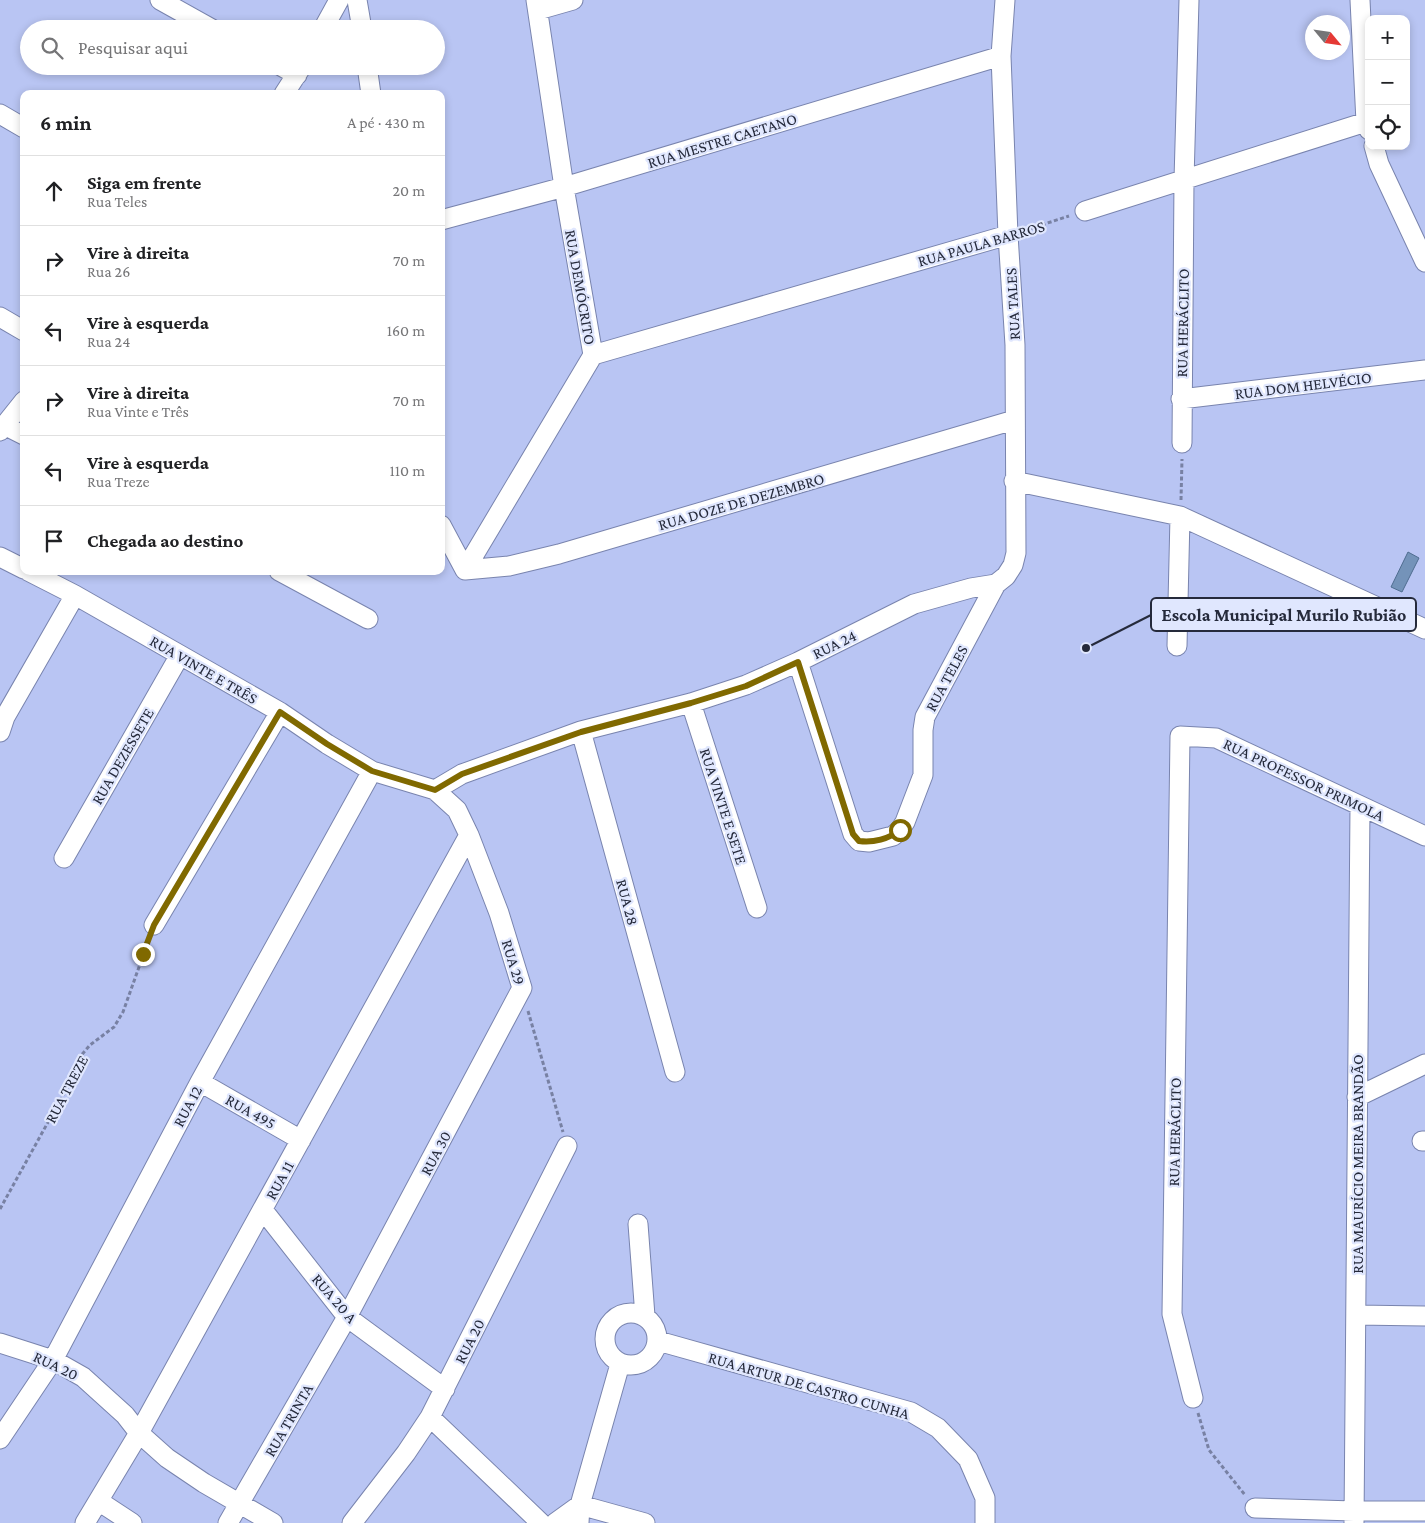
<!DOCTYPE html>
<html lang="pt">
<meta charset="utf-8">
<style>
body{margin:0;font-family:"Crimson Pro",serif;background:#f2f2f2;color:#202124}
.controls{position:absolute;right:15px;top:15px;display:grid;overflow:hidden;border-radius:10px;box-shadow:0 2px 8px #0003}
.controls button{width:45px;height:45px;display:grid;place-items:center;padding:0;border:0;border-bottom:1px solid #e0e0e0;background:#fff;color:#202124;font:25px sans-serif}
.compass{position:absolute;left:1305px;top:15px;width:45px;height:45px;border-radius:50%;background:#fff;box-shadow:0 2px 8px #0003;rotate:119deg}
.stop{position:absolute;width:15px;height:15px;margin:-11px;border:4px solid #806900;border-radius:50%;background:#fff}
.stop.end{background:#806900;border-color:#fff;box-shadow:0 1px 5px #0008}
.list{margin:0;padding:0;list-style:none}
h2{display:flex;justify-content:space-between;align-items:center;height:65px;margin:0;padding:0 20px;font-size:21px}
h2 small{font-size:16px;font-weight:400;color:#757577}
.list li{display:grid;grid-template-columns:32px 1fr auto;gap:15px;align-items:center;box-sizing:border-box;height:70px;padding:0 20px;border-top:1px solid #e0e0e0}
.list b{display:block;font-size:19px;white-space:nowrap}
.list p{margin:0;font-size:16px;white-space:nowrap;color:#757577}
.list em{font-size:16px;font-style:normal;color:#757577}
.icon{flex:none;width:28px;height:28px;fill:none;stroke:currentColor;stroke-width:2;stroke-linecap:round;stroke-linejoin:round}
.map{position:relative;flex:none;width:1425px;height:1523px;overflow:hidden}
.search{position:absolute;background:#fff;box-shadow:0 2px 8px #0003;left:20px;top:20px;width:425px;height:55px;display:flex;align-items:center;gap:12px;box-sizing:border-box;padding:0 18px;border-radius:28px;color:#757577;font-size:19px}
.panel{position:absolute;background:#fff;box-shadow:0 2px 8px #0003;left:20px;top:90px;width:425px;height:485px;border-radius:10px}
.map>svg:first-child{display:block}
.building{fill:#7493b9;stroke:#4f6d90}
.lines{fill:none;stroke-linecap:round;stroke-linejoin:round}
.minor-casing{stroke:#7984ae;stroke-width:21}
.path{stroke:#7881a3;stroke-width:3;stroke-dasharray:4 2.5;stroke-linecap:butt}
.minor{stroke:#fff;stroke-width:19}
.route{stroke:#806900;stroke-width:6}
.labels{text-anchor:middle;stroke-width:4.5;stroke-linejoin:round;paint-order:stroke}
.street-label{font-size:16px;fill:#252a3b;stroke:#e0e7fe}
.leader{fill:none;stroke:#252a3b;stroke-width:2}
.callout-dot{fill:#252a3b;stroke:#e0e7fe;stroke-width:2}
.callout{fill:#e0e7fe;stroke:#252a3b;stroke-width:2}
.callout-label{font-size:18px;text-anchor:middle;font-weight:bold;fill:#252a3b}
</style>
<div class="map">
<svg width="1425" height="1523" viewBox="0 0 1425 1523">
<rect width="100%" height="100%" fill="#b9c5f3"/>
<path class="building" d="M1408,552l11,6 -17,34 -11,-5z"/>
<g class="lines">
<defs>
<path id="minor" d="M160,0l52,29
M357,0l5,29
M1360,0l6,122 3,8
M538,10l35,-10
M323,29l16,-29
M281,66l16,9
M367,66l4,28
M284,94l18,-28
M0,114l24,14
M1374,146l5,18 46,98
M1085,211l281,-89
M441,220l123,-33 437,-131
M0,317l24,14
M593,355l415,-120
M1181,399l244,-29
M4,425l20,10
M0,431l24,-30
M1182,443l2,-263 5,-180
M1014,481l166,35 245,113
M441,525l24,45
M0,557l24,12
M465,570l128,-215 -29,-168 -28,-187
M465,570l44,-4 50,-12 455,-134
M28,571l47,24 205,117 47,32 45,27 63,19 22,20 12,25 30,78 23,75 -175,329 -119,206
M279,571l89,48
M1177,646l3,-130
M798,662l55,172 6,7 10,1 24,-6 7,-6 5,-8 18,-47v-45l2,-13 71,-133
M691,703l66,205
M581,731l94,341
M0,732l5,-15 70,-122
M435,790l27,-16 119,-43 110,-28 55,-18 52,-23 116,-58 57,-16 25,-4 10,-8 7,-11 3,-12 -1,-208 -7,-110 -7,-179 4,-56
M64,858l116,-203
M154,925l126,-213
M200,1082l101,58
M1357,1097l68,-33
M1422,1141h3
M263,1210l84,107 98,72
M638,1224l7,92
M605 1339a26 26 0 1 1 52 0a26 26 0 1 1-52 0Z
M1356,1315l69,1
M658,1341l253,71 27,16 30,31 17,39v25
M0,1343l53,17 30,17 42,38 14,18 28,25 37,25 69,40
M1193,1398l-21,-84 8,-578 36,2 209,98
M430,1417l111,106
M0,1439l53,-79 147,-278 172,-311
M100,1502l32,21
M1255,1508l99,3h71
M85,1523l54,-90 330,-598
M352,1523l54,-70 24,-36 137,-271
M555,1523l25,-18 65,18
M579,1523l1,-18 40,-141
M1354,1523l6,-717"/>
</defs>
<use href="#minor" class="minor-casing"/>
<path class="path" d="M1023,231l46,-15
M1181,500l1,-41
M528,1011l35,121
M0,1209l68,-123 11,-28 11,-13 24,-18 9,-15 26,-73
M1198,1413l11,37 36,45"/>
<use href="#minor" class="minor"/>
</g>
<g class="lines">
<path class="route" d="M143,954l11,-29 126,-213 47,32 45,27 63,19 27,-16 119,-42 110,-29 55,-17 52,-24 55,172 6,7c14,2 30,-2 41,-11"/>
</g>
<g class="labels">
<g class="street-label">
<text transform="translate(722 140) rotate(-17)" y="6">RUA MESTRE CAETANO</text>
<text transform="translate(981 243) rotate(-16)" y="6">RUA PAULA BARROS</text>
<text transform="translate(581 287) rotate(80)" y="6">RUA DEMÓCRITO</text>
<text transform="translate(1012 304) rotate(-93)" y="6">RUA TALES</text>
<text transform="translate(1182 323) rotate(-89)" y="6">RUA HERÁCLITO</text>
<text transform="translate(1303 385) rotate(-7)" y="6">RUA DOM HELVÉCIO</text>
<text transform="translate(741 501) rotate(-16)" y="6">RUA DOZE DE DEZEMBRO</text>
<text transform="translate(834 644) rotate(-26)" y="6">RUA 24</text>
<text transform="translate(204 669) rotate(30)" y="6">RUA VINTE E TRÊS</text>
<text transform="translate(946 678) rotate(-62)" y="6">RUA TELES</text>
<text transform="translate(122 756) rotate(-60)" y="6">RUA DEZESSETE</text>
<text transform="translate(1304 779) rotate(25)" y="6">RUA PROFESSOR PRIMOLA</text>
<text transform="translate(724 806) rotate(72)" y="6">RUA VINTE E SETE</text>
<text transform="translate(628 902) rotate(75)" y="6">RUA 28</text>
<text transform="translate(514 962) rotate(73)" y="6">RUA 29</text>
<text transform="translate(66 1089) rotate(-62)" y="6">RUA TREZE</text>
<text transform="translate(187 1106) rotate(-62)" y="6">RUA 12</text>
<text transform="translate(251 1111) rotate(29)" y="6">RUA 495</text>
<text transform="translate(1174 1132) rotate(-89)" y="6">RUA HERÁCLITO</text>
<text transform="translate(435 1153) rotate(-62)" y="6">RUA 30</text>
<text transform="translate(1357 1164) rotate(-90)" y="6">RUA MAURÍCIO MEIRA BRANDÃO</text>
<text transform="translate(279 1180) rotate(-61)" y="6">RUA 11</text>
<text transform="translate(335 1298) rotate(49)" y="6">RUA 20 A</text>
<text transform="translate(469 1341) rotate(-63)" y="6">RUA 20</text>
<text transform="translate(56 1365) rotate(25)" y="6">RUA 20</text>
<text transform="translate(809 1385) rotate(16)" y="6">RUA ARTUR DE CASTRO CUNHA</text>
<text transform="translate(288 1420) rotate(-60)" y="6">RUA TRINTA</text>
</g>
</g>
<path class="leader" d="M1086 648L1151 615"/>
<circle class="callout-dot" cx="1086" cy="648" r="5"/>
<rect class="callout" x="1151" y="598" width="265" height="33" rx="5"/>
<g class="callout-label">
<text x="1284" y="621">Escola Municipal Murilo Rubião</text>
</g>
</svg>
<div class="controls">
<button>+</button>
<button>−</button>
<button><svg class="icon" aria-label="locate" viewBox="0 0 24 24"><circle cx="12" cy="12" r="6"/><path d="M12 2v4M12 18v4M2 12h4M18 12h4"/></svg></button>
</div>
<svg class="compass" viewBox="-18 -18 36 36"><path d="M0-13l5 13h-10z" fill="#e53935"/><path d="M0 13l5-13h-10z" fill="#757577"/></svg>
<div class="stop" style="left:900px;top:830px"></div>
<div class="stop end" style="left:143px;top:954px"></div>
<div class="search"><svg class="icon" aria-label="search" viewBox="0 0 24 24"><circle cx="10" cy="10" r="6"/><path d="M15 15l6 6"/></svg>Pesquisar aqui</div>
<section class="panel">
<h2>6 min<small>A pé · 430 m</small></h2>
<ul class="list">
<li><svg class="icon" aria-label="ahead" viewBox="0 0 24 24"><path d="M12 20V5M6 11l6-6 6 6"/></svg><div><b>Siga em frente</b><p>Rua Teles</p></div><em>20 m</em></li>
<li><svg class="icon" aria-label="right" viewBox="0 0 24 24"><path d="M7 20v-9h11M14 6l5 5-5 5"/></svg><div><b>Vire à direita</b><p>Rua 26</p></div><em>70 m</em></li>
<li><svg class="icon" aria-label="left" viewBox="0 0 24 24"><path d="M17 20v-9H6M10 6l-5 5 5 5"/></svg><div><b>Vire à esquerda</b><p>Rua 24</p></div><em>160 m</em></li>
<li><svg class="icon" aria-label="right" viewBox="0 0 24 24"><path d="M7 20v-9h11M14 6l5 5-5 5"/></svg><div><b>Vire à direita</b><p>Rua Vinte e Três</p></div><em>70 m</em></li>
<li><svg class="icon" aria-label="left" viewBox="0 0 24 24"><path d="M17 20v-9H6M10 6l-5 5 5 5"/></svg><div><b>Vire à esquerda</b><p>Rua Treze</p></div><em>110 m</em></li>
<li><svg class="icon" aria-label="arrive" viewBox="0 0 24 24"><path d="M6 21V4h12l-3 4 3 4H6"/></svg><div><b>Chegada ao destino</b></div></li>
</ul>
</section>
</div>
